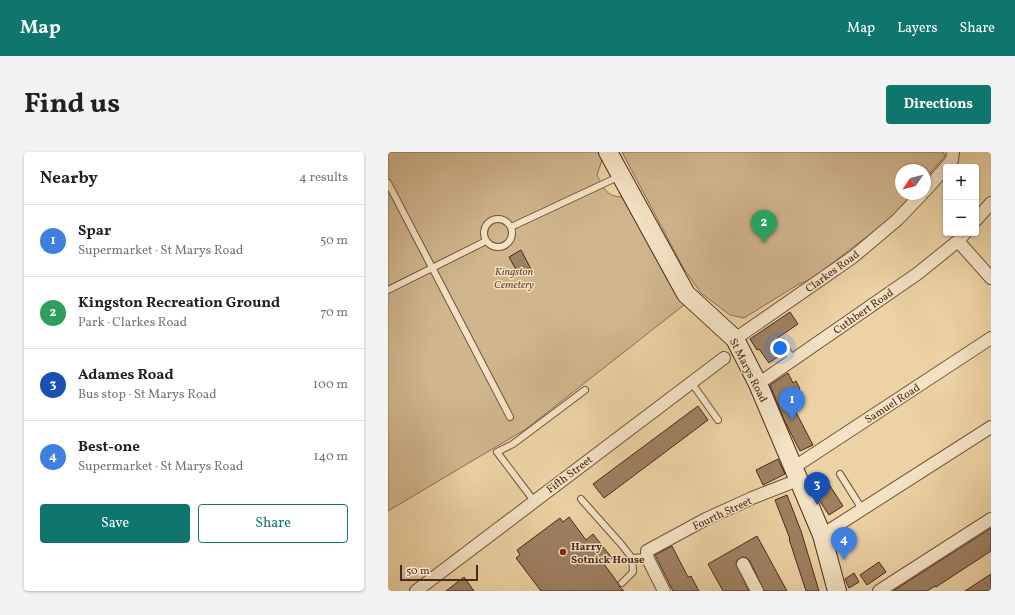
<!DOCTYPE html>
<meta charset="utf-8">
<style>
body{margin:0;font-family:Vollkorn,serif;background:#f2f2f2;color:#202124}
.controls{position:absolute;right:12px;top:12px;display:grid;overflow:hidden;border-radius:4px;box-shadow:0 1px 3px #0004}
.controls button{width:36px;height:36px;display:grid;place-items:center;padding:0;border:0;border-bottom:1px solid #e0e0e0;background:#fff;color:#202124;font:20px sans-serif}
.compass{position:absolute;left:507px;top:12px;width:36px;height:36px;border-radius:50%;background:#fff;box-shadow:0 1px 3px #0004;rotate:235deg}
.scale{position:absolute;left:12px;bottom:10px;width:78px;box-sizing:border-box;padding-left:4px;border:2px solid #4a281a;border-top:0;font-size:11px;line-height:14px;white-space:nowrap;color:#4a281a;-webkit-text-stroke:3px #f3e2c4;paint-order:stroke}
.you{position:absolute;left:392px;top:196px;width:14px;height:14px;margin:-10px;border:3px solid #fff;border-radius:50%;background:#1a73e8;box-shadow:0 0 0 6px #1a73e833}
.badge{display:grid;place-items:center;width:26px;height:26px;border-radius:50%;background:#0f766e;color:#fff;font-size:13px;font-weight:700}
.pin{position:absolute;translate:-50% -33px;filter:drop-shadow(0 1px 2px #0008)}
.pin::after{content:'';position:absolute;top:21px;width:14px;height:12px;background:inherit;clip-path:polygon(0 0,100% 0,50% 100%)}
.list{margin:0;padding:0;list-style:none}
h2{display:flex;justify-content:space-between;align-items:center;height:52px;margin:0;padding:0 16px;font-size:17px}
h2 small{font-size:13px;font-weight:400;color:#757577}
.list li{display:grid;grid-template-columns:26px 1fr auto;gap:12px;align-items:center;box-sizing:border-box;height:72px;padding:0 16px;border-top:1px solid #e0e0e0}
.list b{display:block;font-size:15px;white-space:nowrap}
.list p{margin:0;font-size:13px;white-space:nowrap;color:#757577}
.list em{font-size:13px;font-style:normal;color:#757577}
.actions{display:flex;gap:8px;padding:12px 16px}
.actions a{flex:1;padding:9px 0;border:1px solid #0f766e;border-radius:4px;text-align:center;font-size:14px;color:#0f766e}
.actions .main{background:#0f766e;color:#fff}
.map{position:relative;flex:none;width:603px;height:439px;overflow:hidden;border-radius:4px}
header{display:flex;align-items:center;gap:24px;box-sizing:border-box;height:56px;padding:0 20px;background:#0f766e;color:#fff}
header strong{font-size:19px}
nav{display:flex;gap:22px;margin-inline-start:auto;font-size:14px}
.intro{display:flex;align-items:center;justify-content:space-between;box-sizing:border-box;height:96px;padding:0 24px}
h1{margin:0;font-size:28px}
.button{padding:10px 18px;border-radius:4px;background:#0f766e;color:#fff;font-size:14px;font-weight:700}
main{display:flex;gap:24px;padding:0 24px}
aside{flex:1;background:#fff;border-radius:4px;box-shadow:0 1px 3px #0004}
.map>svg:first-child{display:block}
.green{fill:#d0b58d;stroke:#8d6e54}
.building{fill:#9e8062;stroke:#4a281a}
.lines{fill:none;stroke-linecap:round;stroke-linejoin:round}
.lane-casing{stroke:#72523c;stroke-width:8}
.street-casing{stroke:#72523c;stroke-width:14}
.secondary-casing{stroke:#4a281a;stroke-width:20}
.lane{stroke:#f3e2c4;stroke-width:6}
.street{stroke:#f3e2c4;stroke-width:12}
.secondary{stroke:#f3e2c4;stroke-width:18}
.poi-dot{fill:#8f2418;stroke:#f3e2c4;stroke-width:1.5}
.labels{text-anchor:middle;stroke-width:3;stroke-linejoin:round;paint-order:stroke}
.park-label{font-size:11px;font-style:italic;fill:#654431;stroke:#f3e2c4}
.street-label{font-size:11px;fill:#4a281a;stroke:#f3e2c4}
.poi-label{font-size:11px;font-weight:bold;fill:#4a281a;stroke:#f3e2c4;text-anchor:start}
</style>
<header>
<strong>Map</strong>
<nav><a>Map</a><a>Layers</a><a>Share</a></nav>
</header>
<div class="intro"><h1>Find us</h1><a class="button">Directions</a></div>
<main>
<aside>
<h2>Nearby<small>4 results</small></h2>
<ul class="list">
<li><span class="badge" style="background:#3f7fe0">1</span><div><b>Spar</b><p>Supermarket · St Marys Road</p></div><em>50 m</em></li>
<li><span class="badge" style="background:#2e9e5b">2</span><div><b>Kingston Recreation Ground</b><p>Park · Clarkes Road</p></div><em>70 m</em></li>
<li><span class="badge" style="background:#1a4fb4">3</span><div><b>Adames Road</b><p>Bus stop · St Marys Road</p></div><em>100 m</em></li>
<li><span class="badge" style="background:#3f7fe0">4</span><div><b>Best-one</b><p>Supermarket · St Marys Road</p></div><em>140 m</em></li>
</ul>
<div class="actions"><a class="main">Save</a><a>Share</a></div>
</aside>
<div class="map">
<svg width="603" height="439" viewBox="0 0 603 439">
<rect width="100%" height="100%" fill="#ecd2a4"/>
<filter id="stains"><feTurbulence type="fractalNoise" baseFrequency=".005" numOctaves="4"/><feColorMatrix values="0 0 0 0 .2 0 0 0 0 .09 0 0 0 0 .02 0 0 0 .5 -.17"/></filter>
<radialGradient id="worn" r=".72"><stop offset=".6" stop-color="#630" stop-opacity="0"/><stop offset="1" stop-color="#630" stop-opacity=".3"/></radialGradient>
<path class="green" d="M0,0h210l4,8 -5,15c7,13 8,21 25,22l62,108 -158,124 -138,82z
M234,0h321l2,4 -20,23v-9h-24v24h11l-20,23 -80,62 -13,5 -55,34 -14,-3 -29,-22 -17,-24z"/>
<path class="building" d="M133,98l10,19 -12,6 -10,-18z
M402,160l8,12 -25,17 9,13 -13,9 -10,-14 -2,1 -7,-11z
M400,221l5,10 3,-2 4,8 -13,6 26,50 -13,6 -15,-29 -15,-37z
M310,254l10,14 -104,78 -11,-14z
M390,307l7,15 -22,11 -7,-15z
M437,326l18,28 -14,9 -12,-18 -5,-11z
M399,343l14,36 18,60h-13l-17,-52h1l-15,-39z
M181,365l17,23 7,-6 19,24 -8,6 14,19 1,3 5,5h-83l-25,-33 4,-3 -3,-5 43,-32 3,4z
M603,376v23l-55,36 -1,-1 -8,5h-34z
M369,384l30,55h-23l-14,-30 -3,-3 -4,-1 -6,3 -1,4 13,27h-26l-15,-27z
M284,394l16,31 3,-1 8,15h-26l-18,-36z
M491,410l7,10 -19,13 -7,-10z
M466,421l5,9 -10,6 -4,-9z
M603,422v17h-26z
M76,425l10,14h-28z"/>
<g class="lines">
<defs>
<path id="lane" d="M0,31l122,234
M96 81a14 14 0 1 1 28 0a14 14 0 1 1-28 0Z
M123,75l109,-51
M0,138l98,-49
M394,190l11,18
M303,230l27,38
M452,322l22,35
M193,347l40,45 11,14 15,-1
M146,349l-37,-49 16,-8 72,-54
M234,431l11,-11 -1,-14"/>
<path id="street" d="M537,39l27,-31 1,-8
M588,68l15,-17
M570,89l33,37
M347,187l118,-82 44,-37 25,-26
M370,232l159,-110 41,-33 7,-8
M405,316l198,-130
M434,383l169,-108
M355,412l14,27
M28,439l308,-233
M276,439l-17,-34v-6l59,-32 46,-21 46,-18
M491,439l112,-72"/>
<path id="secondary" d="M220,0l78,142 49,45 23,45 64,151 15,56"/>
</defs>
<use href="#lane" class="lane-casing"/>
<use href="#street" class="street-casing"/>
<use href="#secondary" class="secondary-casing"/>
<use href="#lane" class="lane"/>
<use href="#street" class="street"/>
<use href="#secondary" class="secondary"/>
</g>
<circle class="poi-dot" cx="175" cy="400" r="4"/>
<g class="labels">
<g class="park-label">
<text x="126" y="123">Kingston<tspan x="126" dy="13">Cemetery</tspan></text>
</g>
<g class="street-label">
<text transform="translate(444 119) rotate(-36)" y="4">Clarkes Road</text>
<text transform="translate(475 159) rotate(-35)" y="4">Cuthbert Road</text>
<text transform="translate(361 218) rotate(63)" y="4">St Marys Road</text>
<text transform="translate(504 251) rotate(-33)" y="4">Samuel Road</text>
<text transform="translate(181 322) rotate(-37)" y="4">Fifth Street</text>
<text transform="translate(334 361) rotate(-25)" y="4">Fourth Street</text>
</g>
<g class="poi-label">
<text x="183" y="398">Harry<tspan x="183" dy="13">Sotnick House</tspan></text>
</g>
</g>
<rect width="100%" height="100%" filter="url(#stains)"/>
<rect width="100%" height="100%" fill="url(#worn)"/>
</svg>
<div class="controls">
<button>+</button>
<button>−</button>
</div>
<svg class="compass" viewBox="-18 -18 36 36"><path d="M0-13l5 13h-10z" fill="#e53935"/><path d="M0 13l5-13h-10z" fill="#757577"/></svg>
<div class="scale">50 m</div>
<div class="you"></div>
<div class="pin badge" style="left:404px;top:268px;background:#3f7fe0">1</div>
<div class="pin badge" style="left:376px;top:91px;background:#2e9e5b">2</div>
<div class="pin badge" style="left:429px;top:353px;background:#1a4fb4">3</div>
<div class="pin badge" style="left:456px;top:408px;background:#3f7fe0">4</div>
</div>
</main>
